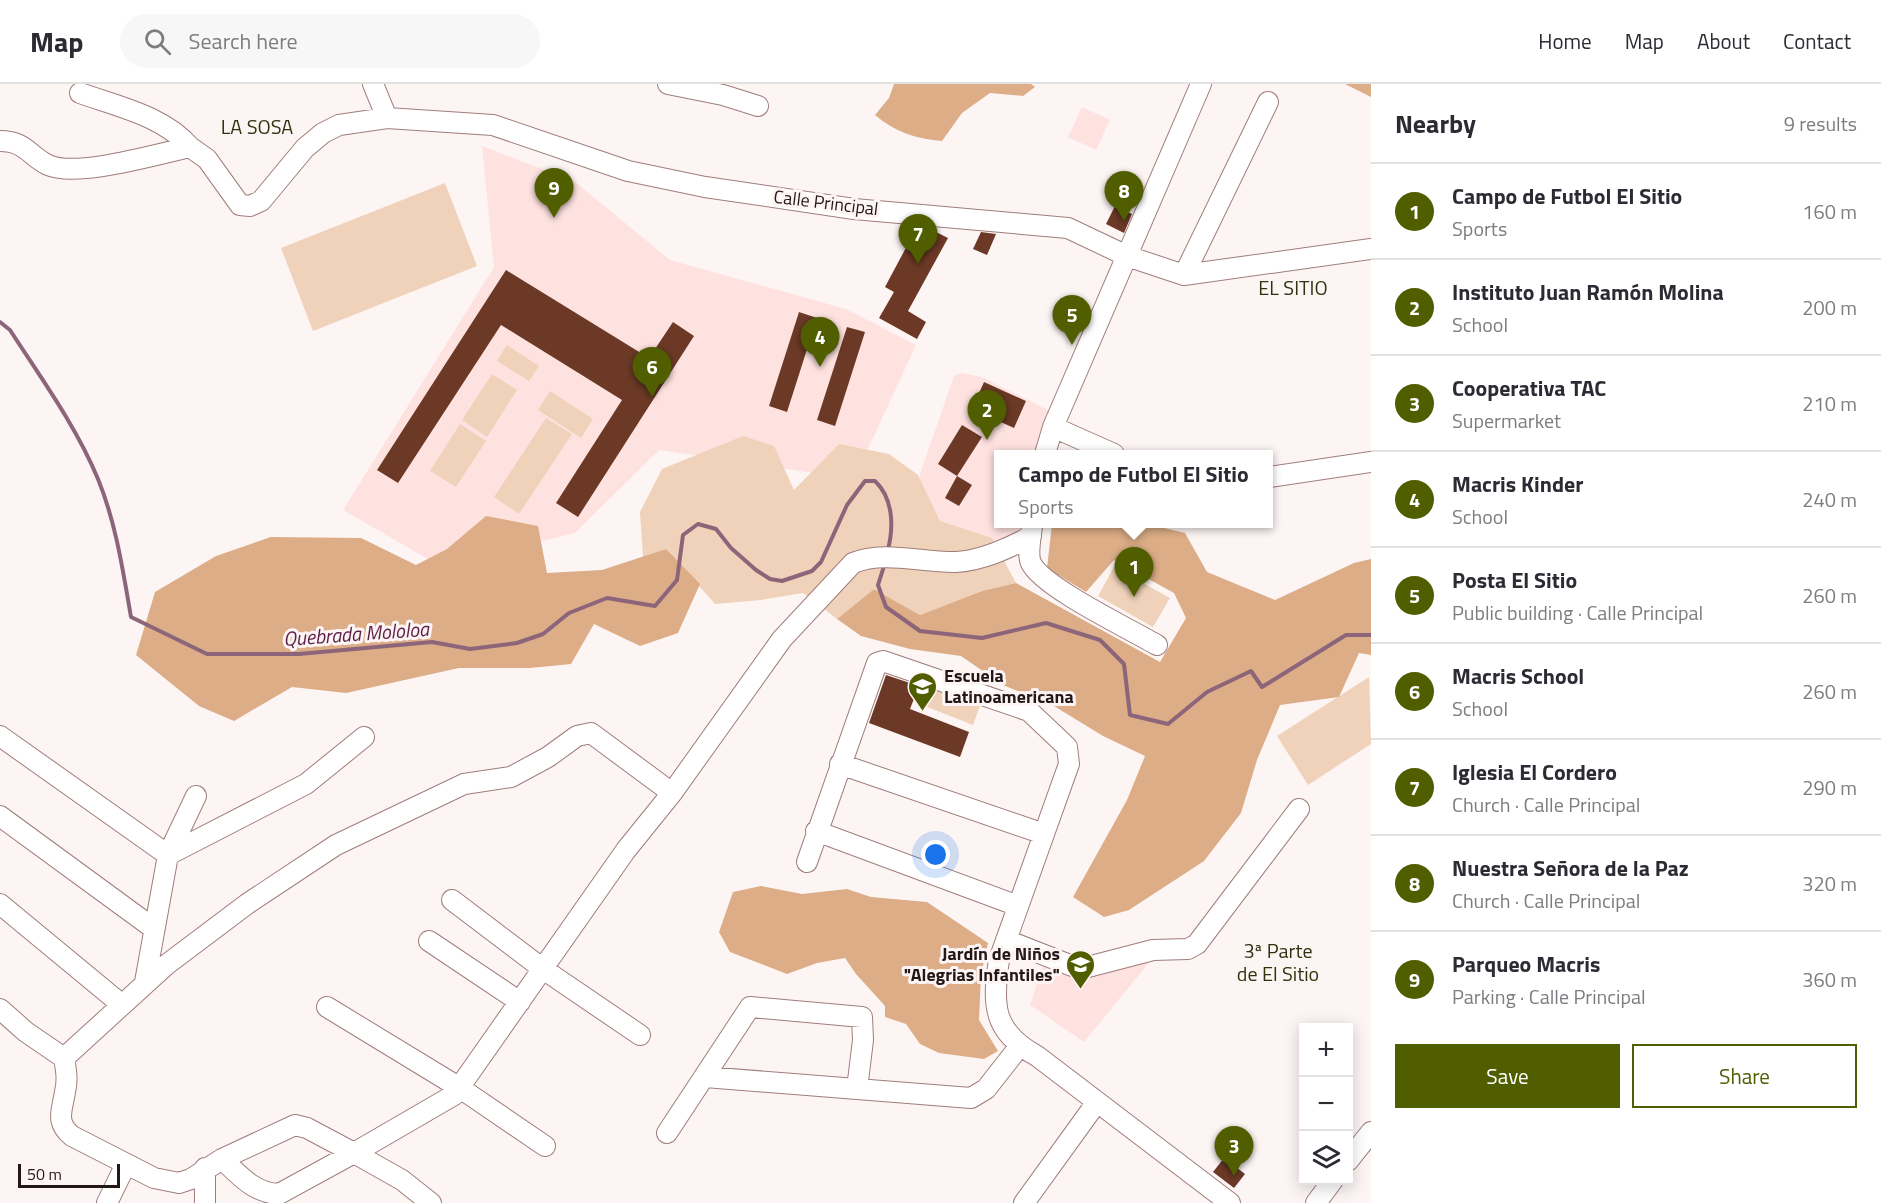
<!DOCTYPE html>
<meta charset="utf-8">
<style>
body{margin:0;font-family:"Titillium Web",sans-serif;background:#f7f7f7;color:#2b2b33}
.controls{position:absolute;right:18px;bottom:18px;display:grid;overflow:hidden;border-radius:0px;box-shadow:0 3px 15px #0003}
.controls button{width:54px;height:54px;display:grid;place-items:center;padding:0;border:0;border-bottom:2px solid #e1e1e2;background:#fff;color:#2b2b33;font:30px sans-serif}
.scale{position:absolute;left:18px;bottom:15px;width:102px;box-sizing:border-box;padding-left:6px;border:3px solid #241717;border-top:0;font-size:16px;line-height:21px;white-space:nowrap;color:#241717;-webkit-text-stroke:4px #fdf5f4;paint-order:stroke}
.you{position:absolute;left:936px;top:771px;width:21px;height:21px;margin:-15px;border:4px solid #fff;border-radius:50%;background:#1a73e8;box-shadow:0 0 0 9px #1a73e833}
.badge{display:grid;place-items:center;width:39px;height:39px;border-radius:50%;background:#505e00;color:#fff;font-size:20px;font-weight:700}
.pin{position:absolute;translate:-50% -50px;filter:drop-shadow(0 2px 3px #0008)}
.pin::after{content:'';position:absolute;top:32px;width:21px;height:18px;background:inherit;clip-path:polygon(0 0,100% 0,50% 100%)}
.popup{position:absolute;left:994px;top:366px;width:279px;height:78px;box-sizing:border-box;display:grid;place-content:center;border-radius:0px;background:#fff;filter:drop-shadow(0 2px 4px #0005);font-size:20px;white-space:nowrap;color:#7c7c81}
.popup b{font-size:22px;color:#2b2b33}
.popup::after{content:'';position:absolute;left:50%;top:100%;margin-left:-12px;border:12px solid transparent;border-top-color:#fff}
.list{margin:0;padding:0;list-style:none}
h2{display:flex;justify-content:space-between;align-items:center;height:78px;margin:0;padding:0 24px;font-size:26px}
h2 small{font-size:20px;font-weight:400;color:#7c7c81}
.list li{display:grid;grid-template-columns:39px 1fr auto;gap:18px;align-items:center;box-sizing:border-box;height:96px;padding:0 24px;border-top:2px solid #e1e1e2}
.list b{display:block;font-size:22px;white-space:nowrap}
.list p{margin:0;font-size:20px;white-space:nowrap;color:#7c7c81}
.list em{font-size:20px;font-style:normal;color:#7c7c81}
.actions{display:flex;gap:12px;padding:18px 24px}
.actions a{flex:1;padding:14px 0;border:2px solid #505e00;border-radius:0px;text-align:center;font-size:21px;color:#505e00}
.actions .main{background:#505e00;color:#fff}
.icon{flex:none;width:33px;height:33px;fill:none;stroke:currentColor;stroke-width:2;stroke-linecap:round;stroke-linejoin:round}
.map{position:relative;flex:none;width:1371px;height:1119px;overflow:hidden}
header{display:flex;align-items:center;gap:36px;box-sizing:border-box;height:84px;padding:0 30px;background:#fff;border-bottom:2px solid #e1e1e2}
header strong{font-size:28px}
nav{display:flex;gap:33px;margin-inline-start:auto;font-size:21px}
.search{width:420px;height:54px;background:#f7f7f7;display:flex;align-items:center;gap:15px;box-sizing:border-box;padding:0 21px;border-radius:33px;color:#7c7c81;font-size:22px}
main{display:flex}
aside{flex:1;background:#fff}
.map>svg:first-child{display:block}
.built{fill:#fee2e0}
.green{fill:#f0d2ba}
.forest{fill:#dcad86}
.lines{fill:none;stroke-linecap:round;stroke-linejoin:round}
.stream{stroke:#8d657a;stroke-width:4}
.building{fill:#6b3926}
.minor-casing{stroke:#9f7d7b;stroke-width:22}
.minor{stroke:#fff;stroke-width:20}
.labels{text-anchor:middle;stroke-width:6;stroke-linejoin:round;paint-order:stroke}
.street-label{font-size:18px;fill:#241717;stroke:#fdf5f4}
.poi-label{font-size:18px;font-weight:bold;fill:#241717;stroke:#fdf5f4;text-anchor:start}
.neighbourhood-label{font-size:20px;fill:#2d340d;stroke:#fdf5f4}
.water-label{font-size:20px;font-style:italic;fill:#5c1d48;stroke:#fdf5f4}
</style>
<header>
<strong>Map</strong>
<div class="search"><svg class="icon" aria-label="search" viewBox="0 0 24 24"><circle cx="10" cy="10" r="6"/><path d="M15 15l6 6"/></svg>Search here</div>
<nav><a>Home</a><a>Map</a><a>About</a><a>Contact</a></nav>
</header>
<main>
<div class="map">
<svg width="1371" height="1119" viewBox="0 0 1371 1119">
<rect width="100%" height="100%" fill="#fdf5f4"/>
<path class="built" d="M1082,23l28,13 -14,30 -28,-13z
M482,62l92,35 96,79 176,49 70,36 -62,134 -195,-29 -84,83 -135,33 -97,-56 151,-243z
M961,289l21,4 68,34 -13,43h-38v70h25l-2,5 -8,8 -39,15 -77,-3 24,-81 32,-92z
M1157,869l-73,89 -54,-37 14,-44 34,12z"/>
<path class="green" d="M445,99l32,83 -164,65 -32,-83z
M507,261l32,21 -10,15 -32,-20z
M492,290l25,16 -30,47 -25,-17z
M550,307l43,28 -12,19 -43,-28z
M546,334l26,16 -53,80 -25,-17z
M460,340l26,17 -30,46 -26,-16z
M743,352l31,10 20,44 45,-46 50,10 29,21 22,46 52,17 24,45 -34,8 -62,24 -46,-26 -37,30 -34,-26 -42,7 -46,4 -49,-55 -23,8 -3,-45 22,-43z
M1114,483l56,31 -17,29 -55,-31z
M1369,593l2,67 -63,41 -31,-49z
M927,595l55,21 -9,25 -56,-22z"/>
<path class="forest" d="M894,0h137l4,3 -12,9 -33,-3 -28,20 -20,28c-25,-2 -47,-9 -67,-26l14,-17z
M1345,0h26v13z
M486,432l52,10 9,47 55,-3 64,-21 34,35 -22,49 -38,13 -46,-22 -23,40 -41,4h-71l-113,25 -54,-6 -58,34 -35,-15 -63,-51 19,-63 61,-36 55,-19 90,1 55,27 31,-16z
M1052,440h95l38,9 22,39 68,28 79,-37 17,-4v96l-12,-2 -20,44 -59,8 -23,55 -16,53 -37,48 -75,49 -25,7 -31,-20 54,-97 18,-44 -42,-20 -49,-30 -51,-21 -42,-29 -51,-7 -49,-13 -24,-17 37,-30 46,26 62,-24 34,-8 144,79 26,-44 -12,-25 -60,-33 -28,32 -39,-24z
M761,802l41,8 45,-5 24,8 56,5 61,41 -7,32 -2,45 19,31 -14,8 -45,-6 -19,-9 -14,-20 -21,-7v-11l-29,-32 -11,-16 -28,5 -30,11 -57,-22 -11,-20 14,-40z"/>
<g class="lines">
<path class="stream" d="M0,238l10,8c31,48 66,96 88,149 18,44 25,92 33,138l76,37h92l133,-12 38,7 47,-6 26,-9 26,-21 38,-15 48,8 22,-26 6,-45 15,-11 18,5 15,19 25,22 14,9 12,2 30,-10 9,-9 26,-57 18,-24h10c19,18 19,48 12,72
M885,479l-7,22 8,22 34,24 62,7 64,-15 54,17 24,24 6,51 38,9 39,-32 44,-21 11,16 84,-52h25"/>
</g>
<path class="building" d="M1115,122l17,8 -8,19 -18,-9z
M917,143l11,1 20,10 -40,73 18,11 -9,17 -38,-21 15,-26 -9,-5z
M981,148l15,2 -9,21 -14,-6z
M506,186l143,88 24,-36 21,14 -116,181 -22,-14 66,-103 -121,-75 -103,158 -21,-13z
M799,228l18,6 -30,94 -18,-6z
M847,243l18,5 -30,94 -18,-6z
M984,298l42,19 -12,27 -42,-19z
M962,341l20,12 -25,39 -19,-12z
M957,392l15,9 -13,21 -14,-8z
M886,591l33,11 -9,23 59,23 -9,25 -91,-34z
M1224,1074l21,16 -11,14 -21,-16z"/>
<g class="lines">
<defs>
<path id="minor" d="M373,0l14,34
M668,0l55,11 35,11
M80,9c36,13 84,23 110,54
M0,57c26,0 29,15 48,24 29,13 109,-11 142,-18l17,12 33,46 10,1 11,-5 44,-53 18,-15 16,-8 48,-7 106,7 135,46 77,16 149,22 214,19 59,28 57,19 187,-26
M1184,191l84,-173
M1053,343l61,27
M1045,370l8,-27 148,-343
M1269,393l102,-15
M1032,442c-1,10 -5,28 -1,37 11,24 99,66 126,82
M0,652l168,119 138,-71 58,-47
M840,680l204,70
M0,732l153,112
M816,747l202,75
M807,778l70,-199 6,-2 146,50 38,36 2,17 -70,196c-7,45 -6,72 38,96l193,147
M452,816l91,69 97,66
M0,820l121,100
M1006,856l74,29 73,-19 35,-1 9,-5 102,-135
M429,857l91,61
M145,898l23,-127 28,-59
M327,923l133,81 85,58
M0,925l26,23 38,26c2,11 4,22 1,34 -3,19 -10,30 7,44l82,42 25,5 12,-4 31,-20 73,-34 12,3 47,25 100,-58 172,-245 46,-57
M64,974l102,-93 81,-61 89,-59 128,-61 47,-7 37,-20 29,-21 14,-3 81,60 110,-154 71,-76c31,-13 70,0 103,-1 24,-1 54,-14 75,-26
M705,993l266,21 15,-9 33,-42
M667,1049l83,-126 112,10 1,23 -6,49
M222,1075c17,16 32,34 57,35l75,-41 48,27 29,23
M1348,1077l23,-29
M205,1084v35
M107,1119l19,-39
M1024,1119l73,-101
M1316,1119l17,-23"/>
</defs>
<use href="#minor" class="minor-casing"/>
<use href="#minor" class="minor"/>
</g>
<defs>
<symbol id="school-pin" viewBox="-11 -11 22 30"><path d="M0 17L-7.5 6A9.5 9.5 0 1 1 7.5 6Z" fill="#505e00" stroke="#fdf5f4"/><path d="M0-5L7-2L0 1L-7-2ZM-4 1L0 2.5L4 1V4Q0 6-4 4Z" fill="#fff"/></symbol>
</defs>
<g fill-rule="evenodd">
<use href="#school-pin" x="906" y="586" width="33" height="45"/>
<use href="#school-pin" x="1064" y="864" width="33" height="45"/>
</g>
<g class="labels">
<g class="street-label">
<text transform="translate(826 119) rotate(7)" y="6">Calle Principal</text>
</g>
<g class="poi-label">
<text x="944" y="598">Escuela<tspan x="944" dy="21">Latinoamericana</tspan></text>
<text x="1060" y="876" text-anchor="end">Jardín de Niños<tspan x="1060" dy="21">"Alegrias Infantiles"</tspan></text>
</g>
<g class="neighbourhood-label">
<text x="257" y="50">LA SOSA</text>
<text x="1293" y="211">EL SITIO</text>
<text x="1278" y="874">3ª Parte<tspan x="1278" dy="23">de El Sitio</tspan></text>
</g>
<g class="water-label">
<text transform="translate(356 550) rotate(-4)" y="7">Quebrada Mololoa</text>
</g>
</g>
</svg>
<div class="controls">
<button>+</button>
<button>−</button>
<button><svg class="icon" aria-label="layers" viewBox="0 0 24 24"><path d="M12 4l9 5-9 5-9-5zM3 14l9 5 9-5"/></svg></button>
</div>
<div class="scale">50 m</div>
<div class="you"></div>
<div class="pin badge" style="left:1134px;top:513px">1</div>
<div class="popup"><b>Campo de Futbol El Sitio</b>Sports</div>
<div class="pin badge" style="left:987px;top:356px">2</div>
<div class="pin badge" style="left:1234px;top:1092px">3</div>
<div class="pin badge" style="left:820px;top:283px">4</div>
<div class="pin badge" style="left:1072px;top:261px">5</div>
<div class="pin badge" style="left:652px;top:313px">6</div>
<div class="pin badge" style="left:918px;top:180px">7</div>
<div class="pin badge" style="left:1124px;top:137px">8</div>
<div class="pin badge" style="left:554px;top:134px">9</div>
</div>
<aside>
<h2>Nearby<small>9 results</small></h2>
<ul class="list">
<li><span class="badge">1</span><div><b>Campo de Futbol El Sitio</b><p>Sports</p></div><em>160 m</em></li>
<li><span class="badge">2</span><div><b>Instituto Juan Ramón Molina</b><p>School</p></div><em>200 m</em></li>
<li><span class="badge">3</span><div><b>Cooperativa TAC</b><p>Supermarket</p></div><em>210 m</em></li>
<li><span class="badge">4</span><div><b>Macris Kinder</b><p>School</p></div><em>240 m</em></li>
<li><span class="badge">5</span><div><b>Posta El Sitio</b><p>Public building · Calle Principal</p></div><em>260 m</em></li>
<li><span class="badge">6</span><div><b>Macris School</b><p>School</p></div><em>260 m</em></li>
<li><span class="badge">7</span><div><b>Iglesia El Cordero</b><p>Church · Calle Principal</p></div><em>290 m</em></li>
<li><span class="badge">8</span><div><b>Nuestra Señora de la Paz</b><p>Church · Calle Principal</p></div><em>320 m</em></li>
<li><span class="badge">9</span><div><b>Parqueo Macris</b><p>Parking · Calle Principal</p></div><em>360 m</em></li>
</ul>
<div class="actions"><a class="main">Save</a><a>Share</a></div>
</aside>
</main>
